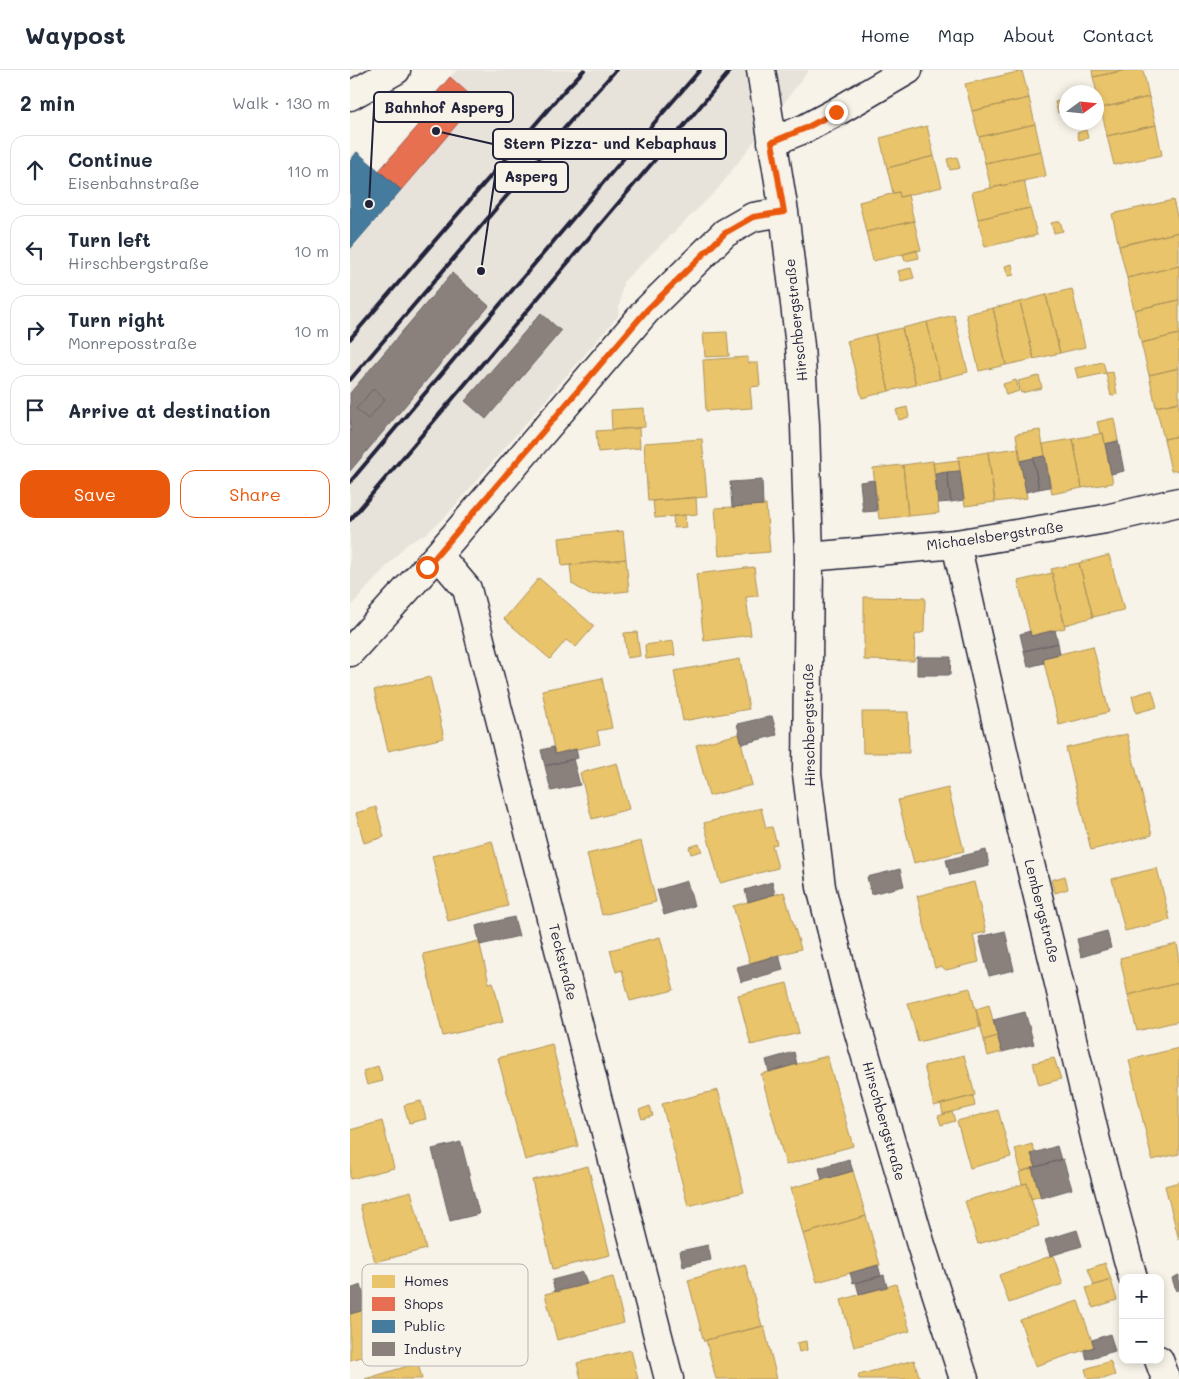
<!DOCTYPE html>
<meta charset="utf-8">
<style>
body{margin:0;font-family:Mali,sans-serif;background:#f2f2f3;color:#1f2937}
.controls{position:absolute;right:15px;bottom:15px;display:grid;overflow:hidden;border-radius:10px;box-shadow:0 2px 8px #0003}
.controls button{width:45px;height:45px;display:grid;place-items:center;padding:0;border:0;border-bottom:1px solid #e0e1e3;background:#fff;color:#1f2937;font:25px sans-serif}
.compass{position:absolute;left:709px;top:15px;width:45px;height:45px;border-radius:50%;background:#fff;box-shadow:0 2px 8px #0003;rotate:75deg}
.stop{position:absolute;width:15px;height:15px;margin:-11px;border:4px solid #ea580c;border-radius:50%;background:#fff}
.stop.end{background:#ea580c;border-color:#fff;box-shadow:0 1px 5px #0008}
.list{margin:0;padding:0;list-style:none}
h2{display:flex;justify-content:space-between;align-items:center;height:65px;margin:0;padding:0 20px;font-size:21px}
h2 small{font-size:16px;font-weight:400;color:#747a83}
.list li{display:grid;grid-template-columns:32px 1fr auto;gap:15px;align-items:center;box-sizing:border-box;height:70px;margin:0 10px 10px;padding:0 10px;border:1px solid #e0e1e3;border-radius:15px}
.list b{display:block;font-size:19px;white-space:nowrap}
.list p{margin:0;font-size:16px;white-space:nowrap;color:#747a83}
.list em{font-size:16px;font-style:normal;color:#747a83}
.actions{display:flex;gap:10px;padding:15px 20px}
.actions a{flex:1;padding:11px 0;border:1px solid #ea580c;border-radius:15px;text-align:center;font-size:18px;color:#ea580c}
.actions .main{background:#ea580c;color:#fff}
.icon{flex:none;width:28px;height:28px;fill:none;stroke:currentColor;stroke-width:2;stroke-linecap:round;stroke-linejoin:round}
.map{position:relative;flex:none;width:829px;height:1309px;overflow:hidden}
header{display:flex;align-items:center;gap:30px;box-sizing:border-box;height:70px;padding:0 25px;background:#fff;border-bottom:1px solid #e0e1e3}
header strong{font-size:24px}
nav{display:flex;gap:28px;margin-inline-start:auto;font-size:18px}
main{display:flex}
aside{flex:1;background:#fff}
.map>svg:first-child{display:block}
.built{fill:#e7e3db}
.homes{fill:#e9c46a;stroke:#ad935c}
.shops{fill:#e76f51;stroke:#ac584a}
.public{fill:#457b9d;stroke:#3a6080}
.industry{fill:#8a817c;stroke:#6b6468}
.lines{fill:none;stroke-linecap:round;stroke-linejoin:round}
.minor-casing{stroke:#22223b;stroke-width:31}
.minor{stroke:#f7f3e8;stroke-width:28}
.rail{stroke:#22223b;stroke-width:4}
.route{stroke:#ea580c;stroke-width:6}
.labels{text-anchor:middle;stroke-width:5;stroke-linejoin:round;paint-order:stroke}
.street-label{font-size:14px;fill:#22223b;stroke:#f7f3e8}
.key{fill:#f7f3e8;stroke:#b7b4b4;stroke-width:1}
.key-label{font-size:14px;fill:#22223b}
.leader{fill:none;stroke:#22223b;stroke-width:2}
.callout-dot{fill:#22223b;stroke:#f7f3e8;stroke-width:2}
.callout{fill:#f7f3e8;stroke:#22223b;stroke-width:2}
.callout-label{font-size:15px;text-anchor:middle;font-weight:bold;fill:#22223b}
</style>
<header>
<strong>Waypost</strong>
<nav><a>Home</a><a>Map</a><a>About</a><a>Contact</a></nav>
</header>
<main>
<aside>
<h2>2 min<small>Walk · 130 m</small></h2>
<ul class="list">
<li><svg class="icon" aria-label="ahead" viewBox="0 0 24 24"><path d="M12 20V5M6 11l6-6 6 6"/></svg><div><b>Continue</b><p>Eisenbahnstraße</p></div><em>110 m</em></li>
<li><svg class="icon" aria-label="left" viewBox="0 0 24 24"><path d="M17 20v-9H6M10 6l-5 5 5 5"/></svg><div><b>Turn left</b><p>Hirschbergstraße</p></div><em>10 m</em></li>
<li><svg class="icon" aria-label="right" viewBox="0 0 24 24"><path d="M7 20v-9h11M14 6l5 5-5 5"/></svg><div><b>Turn right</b><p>Monreposstraße</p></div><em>10 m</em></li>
<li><svg class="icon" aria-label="arrive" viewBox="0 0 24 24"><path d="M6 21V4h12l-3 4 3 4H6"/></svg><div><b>Arrive at destination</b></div></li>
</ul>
<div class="actions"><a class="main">Save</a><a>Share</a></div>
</aside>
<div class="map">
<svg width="829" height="1309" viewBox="0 0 829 1309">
<rect width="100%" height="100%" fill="#f7f3e8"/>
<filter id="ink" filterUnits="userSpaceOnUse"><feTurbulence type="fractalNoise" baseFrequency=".02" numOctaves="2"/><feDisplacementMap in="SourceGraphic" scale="10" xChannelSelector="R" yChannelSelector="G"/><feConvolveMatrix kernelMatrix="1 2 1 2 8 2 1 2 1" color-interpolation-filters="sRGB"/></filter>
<g filter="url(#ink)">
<path class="built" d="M107,0h352l-92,120 -94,92 -5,34 -171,199 -20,18 -21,12 -56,62v-449l6,-8 23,19 51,-59 -6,-7z"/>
<path class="homes" d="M742,0h34l-33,7z
M776,0h17l6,27 -48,11 -8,-31z
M672,1l7,27 -57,13 -7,-27z
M799,27l7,28 -49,11 -6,-28z
M679,28l6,26 -56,13 -7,-26z
M716,29v12l-8,2 -3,-11z
M685,54l6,27 -56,12 -6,-26z
M806,55l6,30 -48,10 -7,-29z
M577,56l7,30 -47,12 -7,-30z
M736,60l2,8 -9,2 -2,-7z
M691,81l5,25 -55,12 -6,-25z
M584,86l8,31 -42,10 -1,-5 -6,1 -6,-25z
M607,87l3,11 -10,2 -3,-11z
M674,111l6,27 -52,11 -6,-27z
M549,122l1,5 8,-2 6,26 -48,11 -7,-30z
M823,130l6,24v8l-60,14 -7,-32z
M680,138l7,27 -52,12 -7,-28z
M564,151l7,29 -48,11 -7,-29z
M710,151l3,10 -9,2 -3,-10z
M829,162v34l-52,12 -8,-32z
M567,180l2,8 -14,3 -2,-7z
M662,194l2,11 -6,1 -3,-10z
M829,196v34l-45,10 -7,-32z
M561,198l3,10 -13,3 -3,-10z
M722,219l13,58 -25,6 -14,-58z
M696,225l14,58 -26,6 -14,-57z
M829,230v34l-38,9 -7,-33z
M670,232l14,57 -28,6 -13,-57z
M643,238l13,57 -27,6 -13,-57z
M604,245l14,57 -28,7 -13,-57z
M577,252l13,57 -24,6 -14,-57z
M552,258l14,57 -27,6 -14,-57z
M377,262l2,24 -24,1 -2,-24z
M525,264l14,57 -27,7 -15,-57z
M829,264v34l-30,7 -8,-32z
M398,287v6h10l2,23 -10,1 2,21 -46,3 -3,-51z
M753,292l3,11 -28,6 -3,-11z
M829,298v34l-23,5 -7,-32z
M763,302l4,22 -6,2 -5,-23z
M689,306l3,12 -21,5 -3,-12z
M666,310l3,11 -13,4 -3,-11z
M829,332v34l-15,3 -8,-32z
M557,337l2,10 -10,3 -3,-10z
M294,338l1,19 -33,3 -1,-20z
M764,348l4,23 -13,3 -2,-11 -3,1 -3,-12z
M289,358l1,20 -42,4 -2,-21z
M690,360l5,26 -25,5 -4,-27z
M753,363l10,50 -31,5 -9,-49z
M829,366v34l-8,1 -7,-32z
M352,369l5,58 -59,4 -4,-58z
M723,369l9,49 -30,6 -9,-50z
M669,378l8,50 -32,4 -7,-50z
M638,382l7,50 -30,4 -7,-49z
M609,390l1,11 -25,3 -2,-11z
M583,391l6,52 -31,3 -5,-51z
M553,395l5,51 -29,3 -6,-51z
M346,427l1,17 -42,4 -2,-17z
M416,435l4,47 -51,4 -4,-48z
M335,445l1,12 -12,1 -1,-12z
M273,461l3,28 -64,7 -3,-28z
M759,485l15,55 -31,7 -14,-54z
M276,489l3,32 -39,4 -18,-11 -2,-19z
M729,493l14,54 -28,8 -14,-56z
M404,497l4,29 -12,1 5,38 -47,6 -8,-67z
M702,503l13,55 -34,8 -13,-55z
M189,508l55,48 -18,21 -10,-7 -16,19 -46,-40z
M514,527l61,1 -1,34 -9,3 -1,26 -50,-1z
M287,562l3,24 -13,2 -3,-25z
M323,571l2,14 -29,4 -1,-14z
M743,576l16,66 -50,13 -16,-67z
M390,589l9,50 -66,12 -9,-50z
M80,607l14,61 -56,13 -14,-61z
M252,608l10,50 -15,3 3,13 -45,10 -13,-64z
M802,620l5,17 -21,6 -4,-17z
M512,642h46l1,41h-46z
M389,664l13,51 -43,11 -13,-51z
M777,664l25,101 -61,15 -25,-102z
M267,693l12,46 -37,10 -12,-46z
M598,718l16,63 -50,12 -16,-63z
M26,737l8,30 -20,6 -8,-30z
M411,738l5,20 6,-1 5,17 -5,1 6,23 -58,15 -16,-60z
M142,771l16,65 -60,15 -16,-65z
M291,771l15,61 -54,13 -15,-61z
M349,774l3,7 -11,3 -2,-7z
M807,798l13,52 -45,11 -13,-52z
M715,806l3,13 -13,4 -4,-13z
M624,812l12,50 -13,3 6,27 -33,8 -5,-4 -6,2 -18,-72z
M434,822l17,57 -51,14 -17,-57z
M310,867l14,53 -44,11 -8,-31 -6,2 -6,-22z
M129,871l10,42 4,-1 10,40 -60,14 -20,-82z
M827,874l2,10v29l-51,12 -8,-37z
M437,913l12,50 -48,12 -13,-50z
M829,913v38l-42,10 -9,-36z
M620,918l10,39 -62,15 -10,-39z
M639,935l8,31 -13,4 -8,-31z
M647,966l5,16 -14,4 -4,-16z
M202,974l26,102 -53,14 -27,-102z
M829,978v106l-27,6 -23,-100z
M614,985l11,40 -41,11 -10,-40z
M477,986l26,90 -67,19 -25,-91z
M704,988l7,21 -22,6 -6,-22z
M28,996l5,15 -16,4 -4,-14z
M368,1020l26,102 -56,14 -26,-102z
M623,1026l2,10 -32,8 -2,-10z
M71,1031l5,18 -17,4 -5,-18z
M300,1036l3,10 -11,3 -3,-9z
M648,1040l13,47 -41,11 -13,-47z
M602,1042l3,9 -14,4 -3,-9z
M32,1051l12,47 -44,11v-49z
M682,1074l3,9 -4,1 5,13 -15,5 -6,-23z
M238,1096l22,89 -57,14 -21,-89z
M682,1098l9,28 -10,3 -4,-16 -5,1 -3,-12z
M503,1101l13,45 -63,18 -12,-46z
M829,1112v58l-14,-54z
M677,1113l12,43 -61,18 -13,-43z
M61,1121l15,58 -51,13 -15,-57z
M516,1146l14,49 -63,17 -14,-48z
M703,1185l10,29 -54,19 -10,-28z
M755,1193l6,17 -17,5 -6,-16z
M395,1194l17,62 -56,14 -2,2 -16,-62z
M263,1207l11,46 -67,17 -12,-46z
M761,1210l6,20 -24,8 -7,-20z
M546,1214l14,47 -56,16 -13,-47z
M728,1231l16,46 -59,19 -15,-46z
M20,1238l12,43 -32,9v-46z
M414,1256l13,53h-61l-10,-39z
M456,1271l1,9 -8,2 -2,-9z
M281,1280l7,29h-57l-4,-16z
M564,1290l6,19h-61l-1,-4z
M760,1291l5,14 -12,4h-15l-3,-10z
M68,1293l4,16h-57z"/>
<path class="shops" d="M100,7l27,24 -76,89 -22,-19 54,-62 -6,-5z"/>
<path class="public" d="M7,82l44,38 -51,59v-88z"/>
<path class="industry" d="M102,203l37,33 -139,165v-78z
M191,243l20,18 -75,88 -21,-18z
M23,319l12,10 -17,20 -12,-10z
M768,371l6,30 -13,3 -6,-30z
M695,386l5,31 -11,2 -6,-31z
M683,388l6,31 -13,3 -6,-31z
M610,401l4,29 -13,2 -4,-30z
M597,402l4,30 -13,1 -3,-29z
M412,410l1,25 -31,2 -2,-25z
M524,410l3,31 -14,1 -3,-30z
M705,560l3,13 -34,8 -4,-17 10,-3 1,5z
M708,573l2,11 -17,4 1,5 -16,4 -4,-16z
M567,587h34l-1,18h-33z
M422,646l5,19 -35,9 -5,-20z
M203,677l2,7 21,-5 2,9 -33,8 -4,-16z
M223,689l7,26 -29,6 -6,-25z
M636,780l3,16 -39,9 -4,-15z
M550,799l4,17 -33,8 -4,-17z
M337,811l7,25 -30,9 -7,-25z
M422,812l3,12 -27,8 -3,-12z
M164,847l5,19 -39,9 -4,-19z
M655,861l9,39 -25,6 -10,-39z
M757,861l4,17 -30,9 -4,-18z
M429,885l4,15 -42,12 -4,-15z
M675,942l9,32 -32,8 -9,-32z
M444,982l3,12 -28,8 -3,-12z
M111,1072l18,72 -29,7 -18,-72z
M707,1076l4,14 -25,7 -5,-13z
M499,1089l4,12 -31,9 -3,-12z
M713,1089l9,30 -31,9 -9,-30z
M727,1160l5,16 -32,10 -5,-16z
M358,1175l3,15 -28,6 -3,-15z
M528,1195l3,11 -28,7 -3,-10z
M233,1202l4,12 -32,8 -3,-12z
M534,1205l3,12 -28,7 -3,-11z
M829,1205v15l-3,1 -4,-13z
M11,1215l7,24 -18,5v-25z
M760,1264l5,17 -28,8 -3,-9 10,-3 -2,-7z"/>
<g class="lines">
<defs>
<path id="minor" d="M411,0l23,142 16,134 5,79 4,132 -2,217 14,113 26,105 74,253 43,134
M0,26l46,-26
M422,72l34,-14 30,-16 72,-42
M606,474l53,233 48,198 40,170 36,133
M88,485l29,34 202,790
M459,487l147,-13 150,-25 73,-17
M0,582l88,-97 208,-244 79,-78 28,-16 31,-5
M809,1290l7,19"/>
</defs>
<use href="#minor" class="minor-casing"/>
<use href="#minor" class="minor"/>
<path class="rail" d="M0,269l214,-248 20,-21
M0,310l235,-276 31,-34
M0,412l285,-337 65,-75
M0,450l381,-450"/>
</g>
</g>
<g class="lines" filter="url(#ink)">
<path class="route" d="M77,497l219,-256 79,-78 28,-16 31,-5 -12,-70 34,-14 30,-16"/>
</g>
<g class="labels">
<g class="street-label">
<text transform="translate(446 250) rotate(-96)" y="5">Hirschbergstraße</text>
<text transform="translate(645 466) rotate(-8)" y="5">Michaelsbergstraße</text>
<text transform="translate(459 655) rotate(-91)" y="5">Hirschbergstraße</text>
<text transform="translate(692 841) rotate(76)" y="5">Lembergstraße</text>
<text transform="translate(213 892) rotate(76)" y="5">Teckstraße</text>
<text transform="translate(534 1051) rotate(74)" y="5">Hirschbergstraße</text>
</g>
</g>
<rect x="12" y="1194" width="166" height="102" rx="8" class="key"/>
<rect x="22" y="1205" width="23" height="13" fill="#e9c46a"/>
<rect x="22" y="1227" width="23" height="14" fill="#e76f51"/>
<rect x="22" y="1250" width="23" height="13" fill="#457b9d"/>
<rect x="22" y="1272" width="23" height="14" fill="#8a817c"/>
<g class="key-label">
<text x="54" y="1216">Homes</text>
<text x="54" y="1239">Shops</text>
<text x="54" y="1261">Public</text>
<text x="54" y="1284">Industry</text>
</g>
<path class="leader" d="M19 134L24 37M86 61L143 74M131 201L145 107"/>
<g class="callout-dot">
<circle cx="19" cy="134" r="5"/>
<circle cx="86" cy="61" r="5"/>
<circle cx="131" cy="201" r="5"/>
</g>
<g class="callout">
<rect x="24" y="22" width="139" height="30" rx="5"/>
<rect x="143" y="59" width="233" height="30" rx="5"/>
<rect x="145" y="92" width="73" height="30" rx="5"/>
</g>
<g class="callout-label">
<text x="94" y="43">Bahnhof Asperg</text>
<text x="260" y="79">Stern Pizza- und Kebaphaus</text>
<text x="181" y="112">Asperg</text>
</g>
</svg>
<div class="controls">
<button>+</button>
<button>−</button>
</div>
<svg class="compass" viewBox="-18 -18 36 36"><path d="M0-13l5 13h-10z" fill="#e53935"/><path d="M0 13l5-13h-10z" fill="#747a83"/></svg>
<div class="stop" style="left:77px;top:497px"></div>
<div class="stop end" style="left:486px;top:42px"></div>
</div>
</main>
